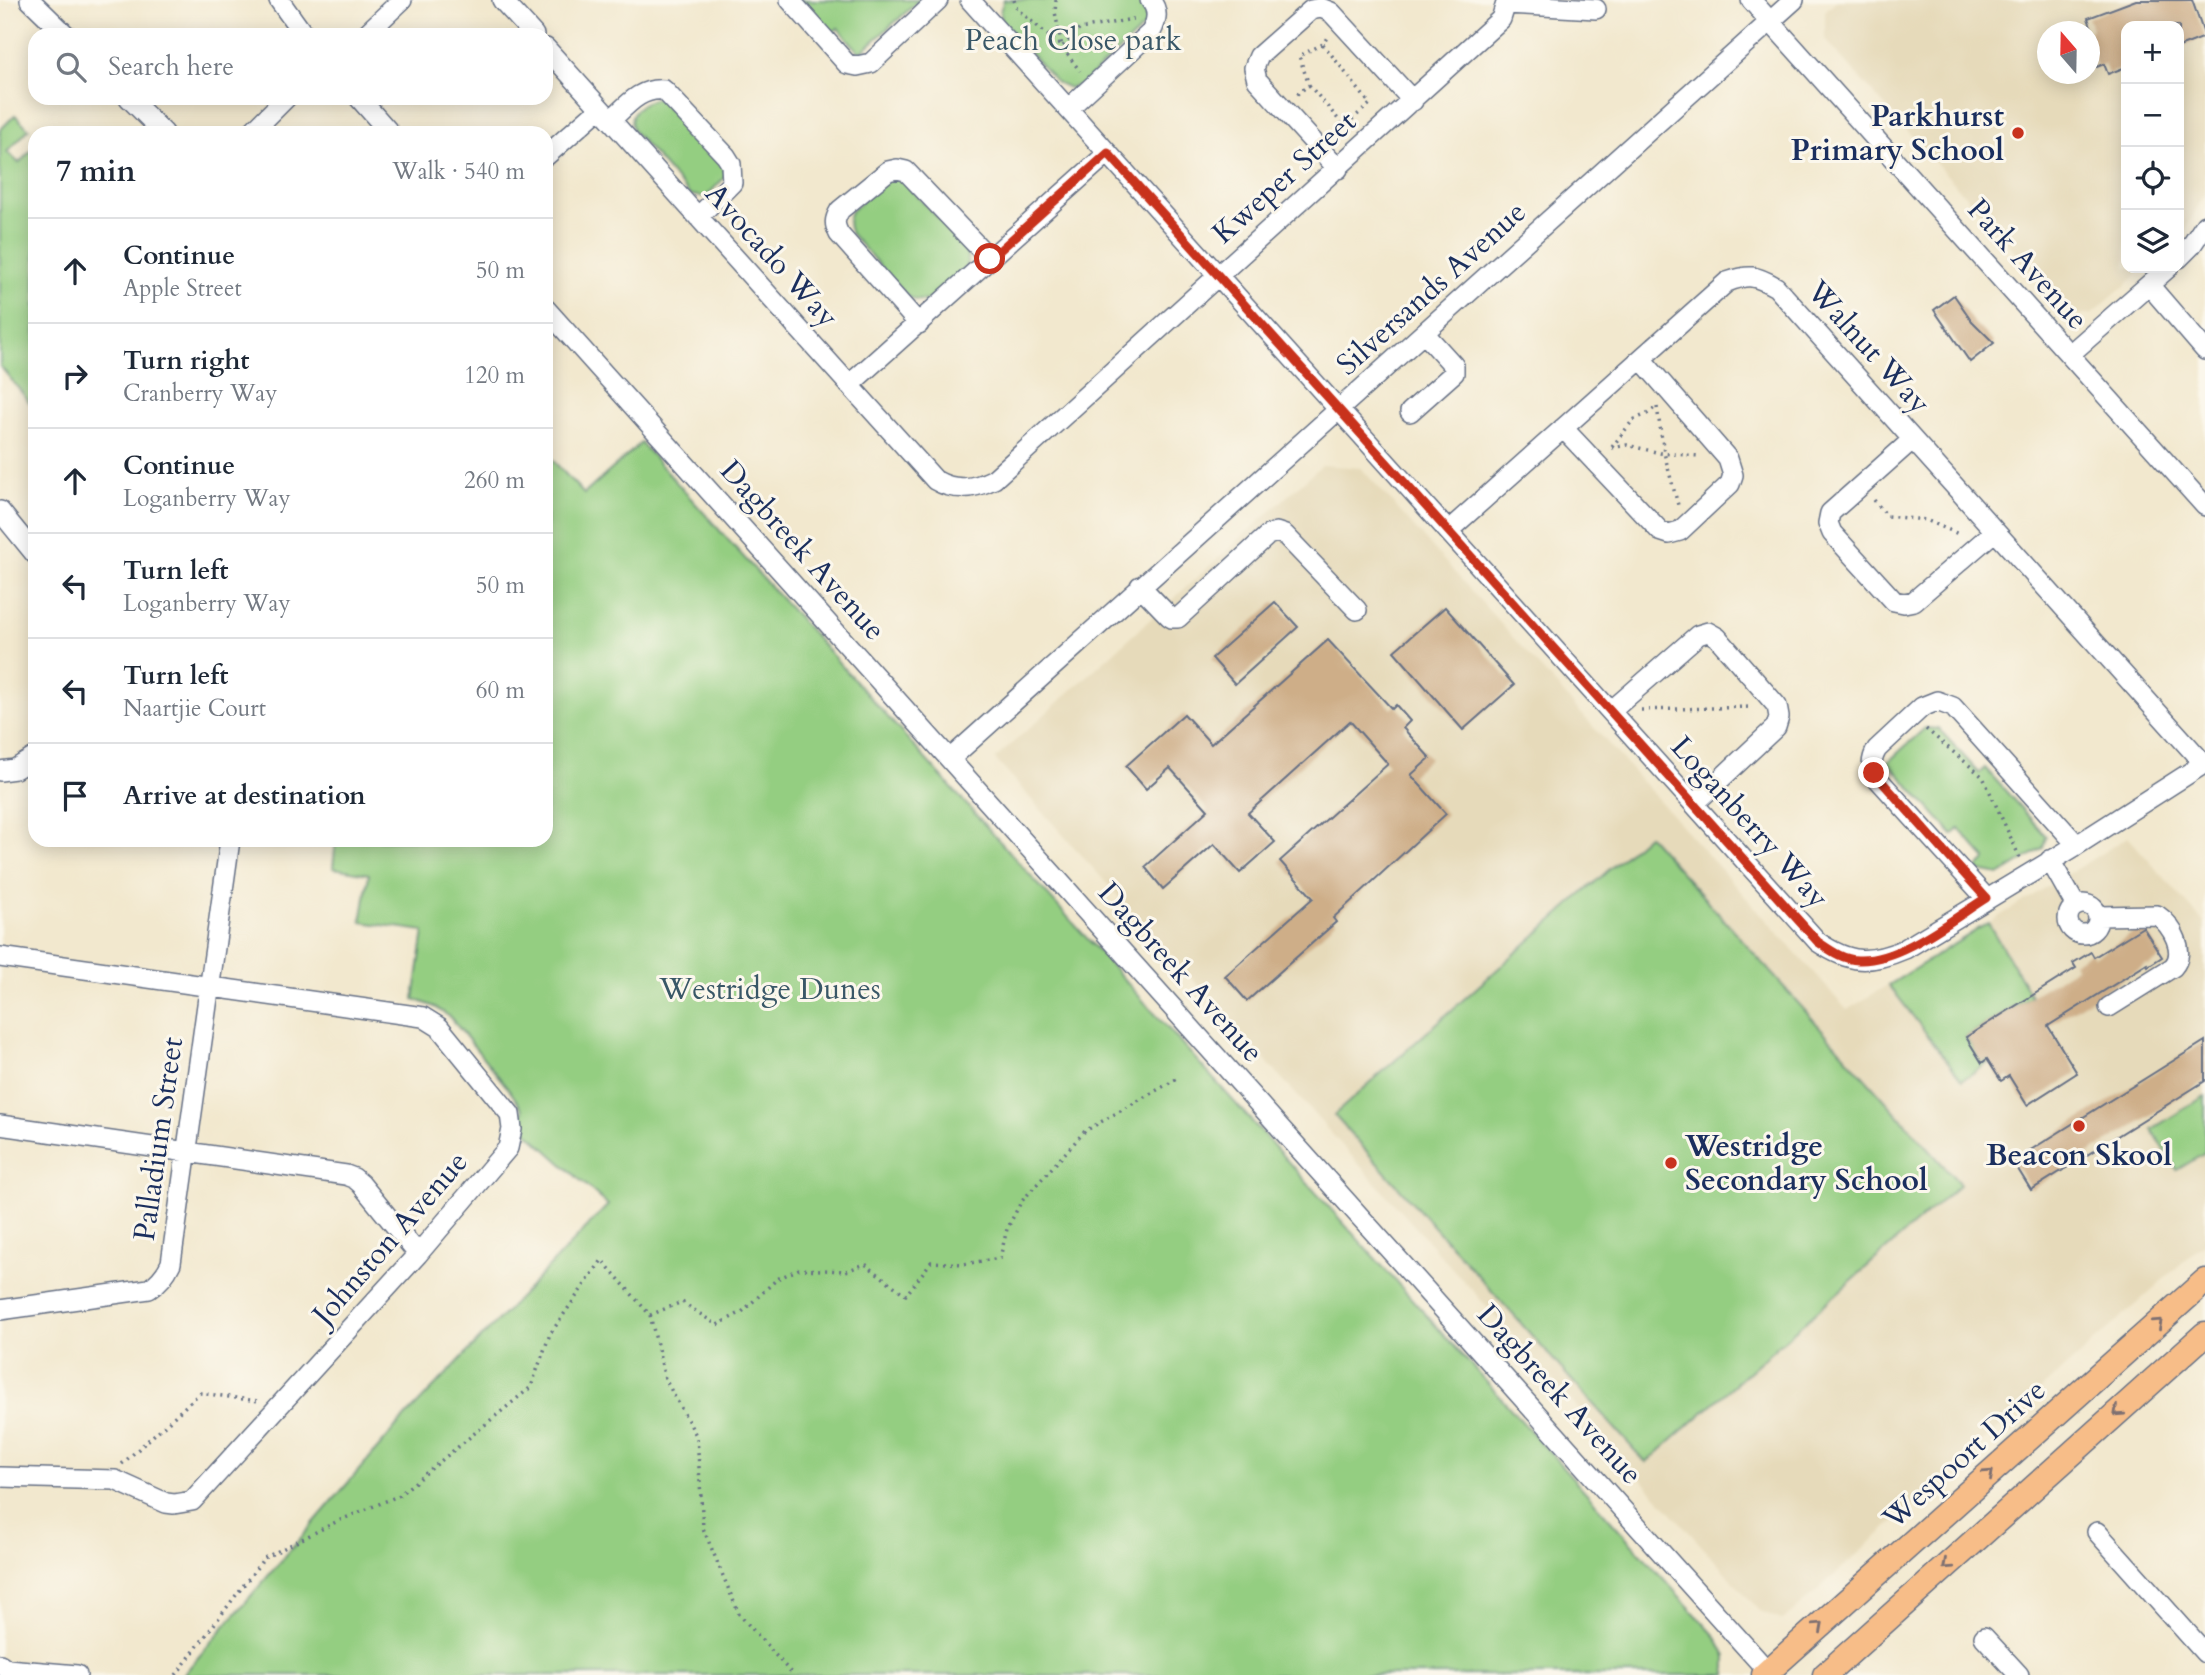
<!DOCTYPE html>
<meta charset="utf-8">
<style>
body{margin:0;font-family:Cardo,serif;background:#f6f6f7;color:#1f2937}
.controls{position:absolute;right:21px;top:21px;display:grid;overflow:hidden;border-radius:14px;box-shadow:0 4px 18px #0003}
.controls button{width:63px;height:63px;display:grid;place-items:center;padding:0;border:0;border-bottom:2px solid #e0e1e3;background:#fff;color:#1f2937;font:35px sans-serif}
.compass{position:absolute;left:2037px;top:21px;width:63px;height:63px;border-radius:50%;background:#fff;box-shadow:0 4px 18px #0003;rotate:340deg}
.stop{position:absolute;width:21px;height:21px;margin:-16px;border:5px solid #c8321e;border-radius:50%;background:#fff}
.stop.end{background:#c8321e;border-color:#fff;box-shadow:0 2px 7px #0008}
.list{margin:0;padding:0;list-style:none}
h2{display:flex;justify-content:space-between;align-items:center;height:91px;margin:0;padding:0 28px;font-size:30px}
h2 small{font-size:23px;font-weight:400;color:#747a83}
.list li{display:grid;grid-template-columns:46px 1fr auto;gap:21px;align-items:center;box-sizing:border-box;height:105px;padding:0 28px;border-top:2px solid #e0e1e3}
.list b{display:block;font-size:26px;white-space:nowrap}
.list p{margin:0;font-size:23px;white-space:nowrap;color:#747a83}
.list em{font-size:23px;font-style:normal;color:#747a83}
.icon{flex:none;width:38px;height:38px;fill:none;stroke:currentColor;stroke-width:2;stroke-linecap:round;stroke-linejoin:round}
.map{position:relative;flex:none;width:2205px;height:1675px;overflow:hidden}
.search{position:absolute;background:#fff;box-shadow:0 4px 18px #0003;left:28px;top:28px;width:525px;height:77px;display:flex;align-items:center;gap:18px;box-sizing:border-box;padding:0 24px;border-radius:21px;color:#747a83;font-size:26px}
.panel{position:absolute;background:#fff;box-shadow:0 4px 18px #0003;left:28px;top:126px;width:525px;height:721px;border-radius:21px}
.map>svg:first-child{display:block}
.built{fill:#e6daba;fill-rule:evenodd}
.green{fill:#94ce81;stroke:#587e70;stroke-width:2}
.building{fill:#ceae88}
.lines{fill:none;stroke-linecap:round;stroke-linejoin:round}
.minor-casing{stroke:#667085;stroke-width:22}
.major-casing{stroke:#667085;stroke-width:27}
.path{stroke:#667085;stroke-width:3.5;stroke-dasharray:2 5;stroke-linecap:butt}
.minor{stroke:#fff;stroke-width:19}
.major{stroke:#f7bd88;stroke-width:24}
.oneway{stroke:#7e6f71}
.route{stroke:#c8321e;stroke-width:9}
.poi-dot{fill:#c8321e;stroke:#fbf7ec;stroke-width:2.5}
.labels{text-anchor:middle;stroke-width:6;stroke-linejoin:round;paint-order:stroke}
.park-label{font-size:30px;fill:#395767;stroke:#fbf7ec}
.poi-label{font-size:30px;font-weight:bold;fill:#1b2f5e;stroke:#fbf7ec;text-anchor:end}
.street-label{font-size:30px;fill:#1b2f5e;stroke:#fbf7ec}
</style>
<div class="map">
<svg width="2205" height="1675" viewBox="0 0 2205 1675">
<rect width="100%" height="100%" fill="#fbf7ec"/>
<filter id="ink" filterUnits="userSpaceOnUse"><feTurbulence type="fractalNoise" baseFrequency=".0143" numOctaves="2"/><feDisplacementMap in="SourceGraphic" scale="14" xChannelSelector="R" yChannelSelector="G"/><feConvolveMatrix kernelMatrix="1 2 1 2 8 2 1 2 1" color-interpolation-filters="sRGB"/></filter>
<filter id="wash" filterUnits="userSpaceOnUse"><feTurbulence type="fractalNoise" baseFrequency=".00686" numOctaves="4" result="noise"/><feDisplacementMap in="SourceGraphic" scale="28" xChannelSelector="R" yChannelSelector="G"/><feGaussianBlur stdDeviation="1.57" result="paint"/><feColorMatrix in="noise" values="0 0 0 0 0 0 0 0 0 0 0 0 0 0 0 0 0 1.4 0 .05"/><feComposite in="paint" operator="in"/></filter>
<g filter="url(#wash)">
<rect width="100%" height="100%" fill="#f2e8ce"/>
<path class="built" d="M1837,0h368v193l-20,38 -6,6v-211h-53v242h19l-54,47h-19l-247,-276v-28zM2048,32h42v42h-42z
M1322,465l39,3 486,542 281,-173 77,87v318l-422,379 -23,-10 -765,-852z"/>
<path class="green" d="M801,0h119l-60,53 -22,-25 -7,6z
M1004,0h136l7,11v13l-65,60 -13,4 -13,-6 -54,-61 -2,-10z
M659,98l63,65 4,13 -20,21 -16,-2 -57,-64c-7,-19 9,-30 26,-33z
M15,115l14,14 -22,23 12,11 16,-16v23l-3,4 3,3v232l-35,-43v-236z
M896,178l6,2 62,65c3,8 5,15 2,22 -5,9 -29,29 -38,34l-13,-1 -7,-3 -57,-63c-4,-8 -4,-15 0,-23l32,-29z
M641,443l1076,1195 9,18v19h-1543l213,-248 212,-222 -88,-79 3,-16 -15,-22 -58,-71 -15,-10 -21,-8 10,-68 -63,-9 8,-48 -36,-6 3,-28h210v-387l38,41z
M1925,728l14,1 40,44 6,-5 61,68 -3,12 -44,27 -24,-5 11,-11 -27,-30 -6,6 -65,-73z
M1648,835l312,349 -314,279 -312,-348z
M1988,923l43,73 -65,41 16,25 9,-5 1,3 -30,20 -73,-95z
M2205,1096v57l-28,17 -25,-41z"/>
<g id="blocks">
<path class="building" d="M2136,0h56l13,37 -26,10v-21h-53v41l-18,7 -4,-10 -7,3 -7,-21v-16l2,-1 -4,-11z
M1954,295l18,26 22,22 -24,19 -36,-52z
M1275,602l23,25 -63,57 -23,-26z
M1445,607l69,78 -51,45 -69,-79z
M1328,640l64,69 4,-4 14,16 -7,7 27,30 -19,17 35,39 -113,104 3,4 -89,79 -22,-25 88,-78 -33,-37 108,-97 -38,-43 -102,92 27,29 -35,31 -26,-29 -51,45 -18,-22 63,-57 -38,-42 -24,21 -20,-23 58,-52 27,30z
M2143,927l19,30 -14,9 -1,-2 -99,62 29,47 -50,32 -18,-29 -8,5 -14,-22 -5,4 -16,-26 110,-69 -3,-5 18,-11 3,5z
M2205,1041v40l-174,109 -18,-29z"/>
</g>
</g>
<g filter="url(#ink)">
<use href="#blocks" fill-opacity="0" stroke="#667085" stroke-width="2"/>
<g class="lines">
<defs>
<path id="minor" d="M30,0l36,35
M279,0l25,35
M502,0l32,35
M790,0l57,64 10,2 14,-3 67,-63
M970,0l848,942c32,22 52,22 87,7l172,-104 128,-82
M1751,0l454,506
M1507,4l89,5
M365,35l37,-35
M546,48l389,432c20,12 39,9 59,-1l507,-460 6,-19
M129,98l35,35
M359,98l31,35
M1068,109l83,-77c6,-11 8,-22 -1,-32
M611,120c16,-15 30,-33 53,-30l62,66 5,8 1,19 -34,34
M251,133l35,-35
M546,156l54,-48
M1338,169l-81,-89 -3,-12 5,-12 52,-46 10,-2 10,4 82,89
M2179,258l12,-12 14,-21
M2149,285l56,65
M546,309l1225,1366
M919,324l-80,-90c-5,-10 -5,-14 1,-24l48,-39 9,-2 9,2 84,88
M2070,354l98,-86
M849,385l259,-232
M1410,412l44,-39v-7l-29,-32
M1563,428l97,103 9,3 11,-3 50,-47 3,-9 -5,-16 -87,-100
M1912,440l-82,73 -2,10 4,10 62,68 10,2 10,-2 80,-69
M0,511l35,43
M1448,531l279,-249c22,-8 28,-7 49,5l428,477
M1140,586l29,30 3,2h6l90,-83 8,-3 9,3 72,75
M1611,711l87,-76 10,-3 9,5 60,69 2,11 -3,10 -82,77
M950,759l844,-759
M0,771l15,-2 20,-12
M2050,860l26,46
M1986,898l-109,-120c-7,-10 -6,-19 0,-29l45,-42 15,-6 16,6 124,138
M2068 919a15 15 0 1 1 30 0a15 15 0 1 1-30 0Z
M2098,916l59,-1c15,10 30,37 16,52l-64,40
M0,957l423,60 16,10 71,87 2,15 -4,19 -90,106 -226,247 -18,3 -8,-1 -51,-23 -115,-3
M0,1125l346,50 8,3 7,6 57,70
M0,1310l149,-21c11,-7 17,-15 22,-26l59,-423
M2097,1532l108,121
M1984,1637l35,38
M0,1664l7,5 70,6"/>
<path id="major" d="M1764,1675l441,-394
M1825,1675l380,-341"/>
</defs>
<use href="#minor" class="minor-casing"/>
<use href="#major" class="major-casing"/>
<path class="path" d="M1014,0l3,9 45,38 18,24
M1056,0l-1,12 7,35 18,-18 58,-11
M1323,44l47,60 -26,22
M1309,85l35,41
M1297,94l12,-9 -10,-29 24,-12 5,-8
M1657,407l7,46 14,52
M1612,447l21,-27 14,-6 10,-8
M1612,448l15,-3 33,8 39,3
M1874,500l13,16 39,4 35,15
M1641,710l111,-3
M1926,729l57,48 37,81
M650,1315l32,-13 35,23 25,-13 35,-33 22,-10 47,2 19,-7 41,31 25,-33 33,2 36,-6 7,-29 14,-27 64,-71 95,-54
M122,1464l78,-71 58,8
M176,1675l88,-117 74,-37 60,-25 133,-109 19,-53 52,-74 48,55 15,64 32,58 6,91 36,86 54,61"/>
<use href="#minor" class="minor"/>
<use href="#major" class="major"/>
</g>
<defs><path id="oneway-chevron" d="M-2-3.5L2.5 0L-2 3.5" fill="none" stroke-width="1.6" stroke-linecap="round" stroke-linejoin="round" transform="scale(1.75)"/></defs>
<g class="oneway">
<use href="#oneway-chevron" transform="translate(2158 1323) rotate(-42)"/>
<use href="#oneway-chevron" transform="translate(2118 1412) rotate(138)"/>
<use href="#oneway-chevron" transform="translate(1989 1474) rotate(-42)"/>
<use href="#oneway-chevron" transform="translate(1947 1565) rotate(138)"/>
<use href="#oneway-chevron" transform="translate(1819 1626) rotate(-42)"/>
</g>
</g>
<g class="lines" filter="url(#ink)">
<path class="route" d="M990,259l118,-106 710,789c12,8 25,18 40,18 41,2 93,-40 128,-62l-112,-125"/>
</g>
<g class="poi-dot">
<circle cx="2018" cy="133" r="7"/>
<circle cx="2079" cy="1126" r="7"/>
<circle cx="1671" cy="1163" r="7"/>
</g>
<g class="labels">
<g class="park-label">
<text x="1073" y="50">Peach Close park</text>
<text x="770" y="999">Westridge Dunes</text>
</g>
<g class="poi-label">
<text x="2004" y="126">Parkhurst<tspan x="2004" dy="34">Primary School</tspan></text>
<text x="1685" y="1156" text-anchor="start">Westridge<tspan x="1685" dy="34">Secondary School</tspan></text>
<text x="2079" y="1165" text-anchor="middle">Beacon Skool</text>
</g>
<g class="street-label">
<text transform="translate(1284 177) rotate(-42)" y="10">Kweper Street</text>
<text transform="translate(772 255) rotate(48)" y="10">Avocado Way</text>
<text transform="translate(2028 264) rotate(48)" y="10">Park Avenue</text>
<text transform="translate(1431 288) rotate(-42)" y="10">Silversands Avenue</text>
<text transform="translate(1869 347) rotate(48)" y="10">Walnut Way</text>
<text transform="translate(803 550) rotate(48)" y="10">Dagbreek Avenue</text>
<text transform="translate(1750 822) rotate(48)" y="10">Loganberry Way</text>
<text transform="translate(1181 972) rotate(48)" y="10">Dagbreek Avenue</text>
<text transform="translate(158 1139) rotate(-82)" y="10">Palladium Street</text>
<text transform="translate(390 1238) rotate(-49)" y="10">Johnston Avenue</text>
<text transform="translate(1560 1394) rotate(48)" y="10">Dagbreek Avenue</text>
<text transform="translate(1964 1454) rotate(-42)" y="10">Wespoort Drive</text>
</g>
</g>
</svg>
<div class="controls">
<button>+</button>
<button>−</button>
<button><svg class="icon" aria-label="locate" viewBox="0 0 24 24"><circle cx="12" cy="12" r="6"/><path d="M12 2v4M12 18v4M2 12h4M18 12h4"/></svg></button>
<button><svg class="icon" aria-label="layers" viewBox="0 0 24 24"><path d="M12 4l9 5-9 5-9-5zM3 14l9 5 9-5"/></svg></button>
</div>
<svg class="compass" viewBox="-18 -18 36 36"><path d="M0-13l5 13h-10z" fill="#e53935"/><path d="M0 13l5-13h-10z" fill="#747a83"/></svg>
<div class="stop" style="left:990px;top:259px"></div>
<div class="stop end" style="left:1874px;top:773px"></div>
<div class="search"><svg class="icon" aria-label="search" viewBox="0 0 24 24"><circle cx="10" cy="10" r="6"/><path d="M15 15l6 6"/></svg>Search here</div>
<section class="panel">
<h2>7 min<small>Walk · 540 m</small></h2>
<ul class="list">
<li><svg class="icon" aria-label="ahead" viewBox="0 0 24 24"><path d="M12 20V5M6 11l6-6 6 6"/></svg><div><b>Continue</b><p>Apple Street</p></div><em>50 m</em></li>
<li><svg class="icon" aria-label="right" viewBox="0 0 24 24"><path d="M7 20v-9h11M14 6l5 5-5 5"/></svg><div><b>Turn right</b><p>Cranberry Way</p></div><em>120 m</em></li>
<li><svg class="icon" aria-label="ahead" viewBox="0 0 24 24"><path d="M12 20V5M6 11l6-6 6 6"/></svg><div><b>Continue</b><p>Loganberry Way</p></div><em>260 m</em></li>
<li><svg class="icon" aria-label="left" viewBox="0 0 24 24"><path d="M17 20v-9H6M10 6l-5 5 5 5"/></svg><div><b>Turn left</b><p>Loganberry Way</p></div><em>50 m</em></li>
<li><svg class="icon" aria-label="left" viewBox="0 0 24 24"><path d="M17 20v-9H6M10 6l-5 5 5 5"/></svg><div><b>Turn left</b><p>Naartjie Court</p></div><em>60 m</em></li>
<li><svg class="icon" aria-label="arrive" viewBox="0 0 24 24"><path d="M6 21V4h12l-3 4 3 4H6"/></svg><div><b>Arrive at destination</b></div></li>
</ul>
</section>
</div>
